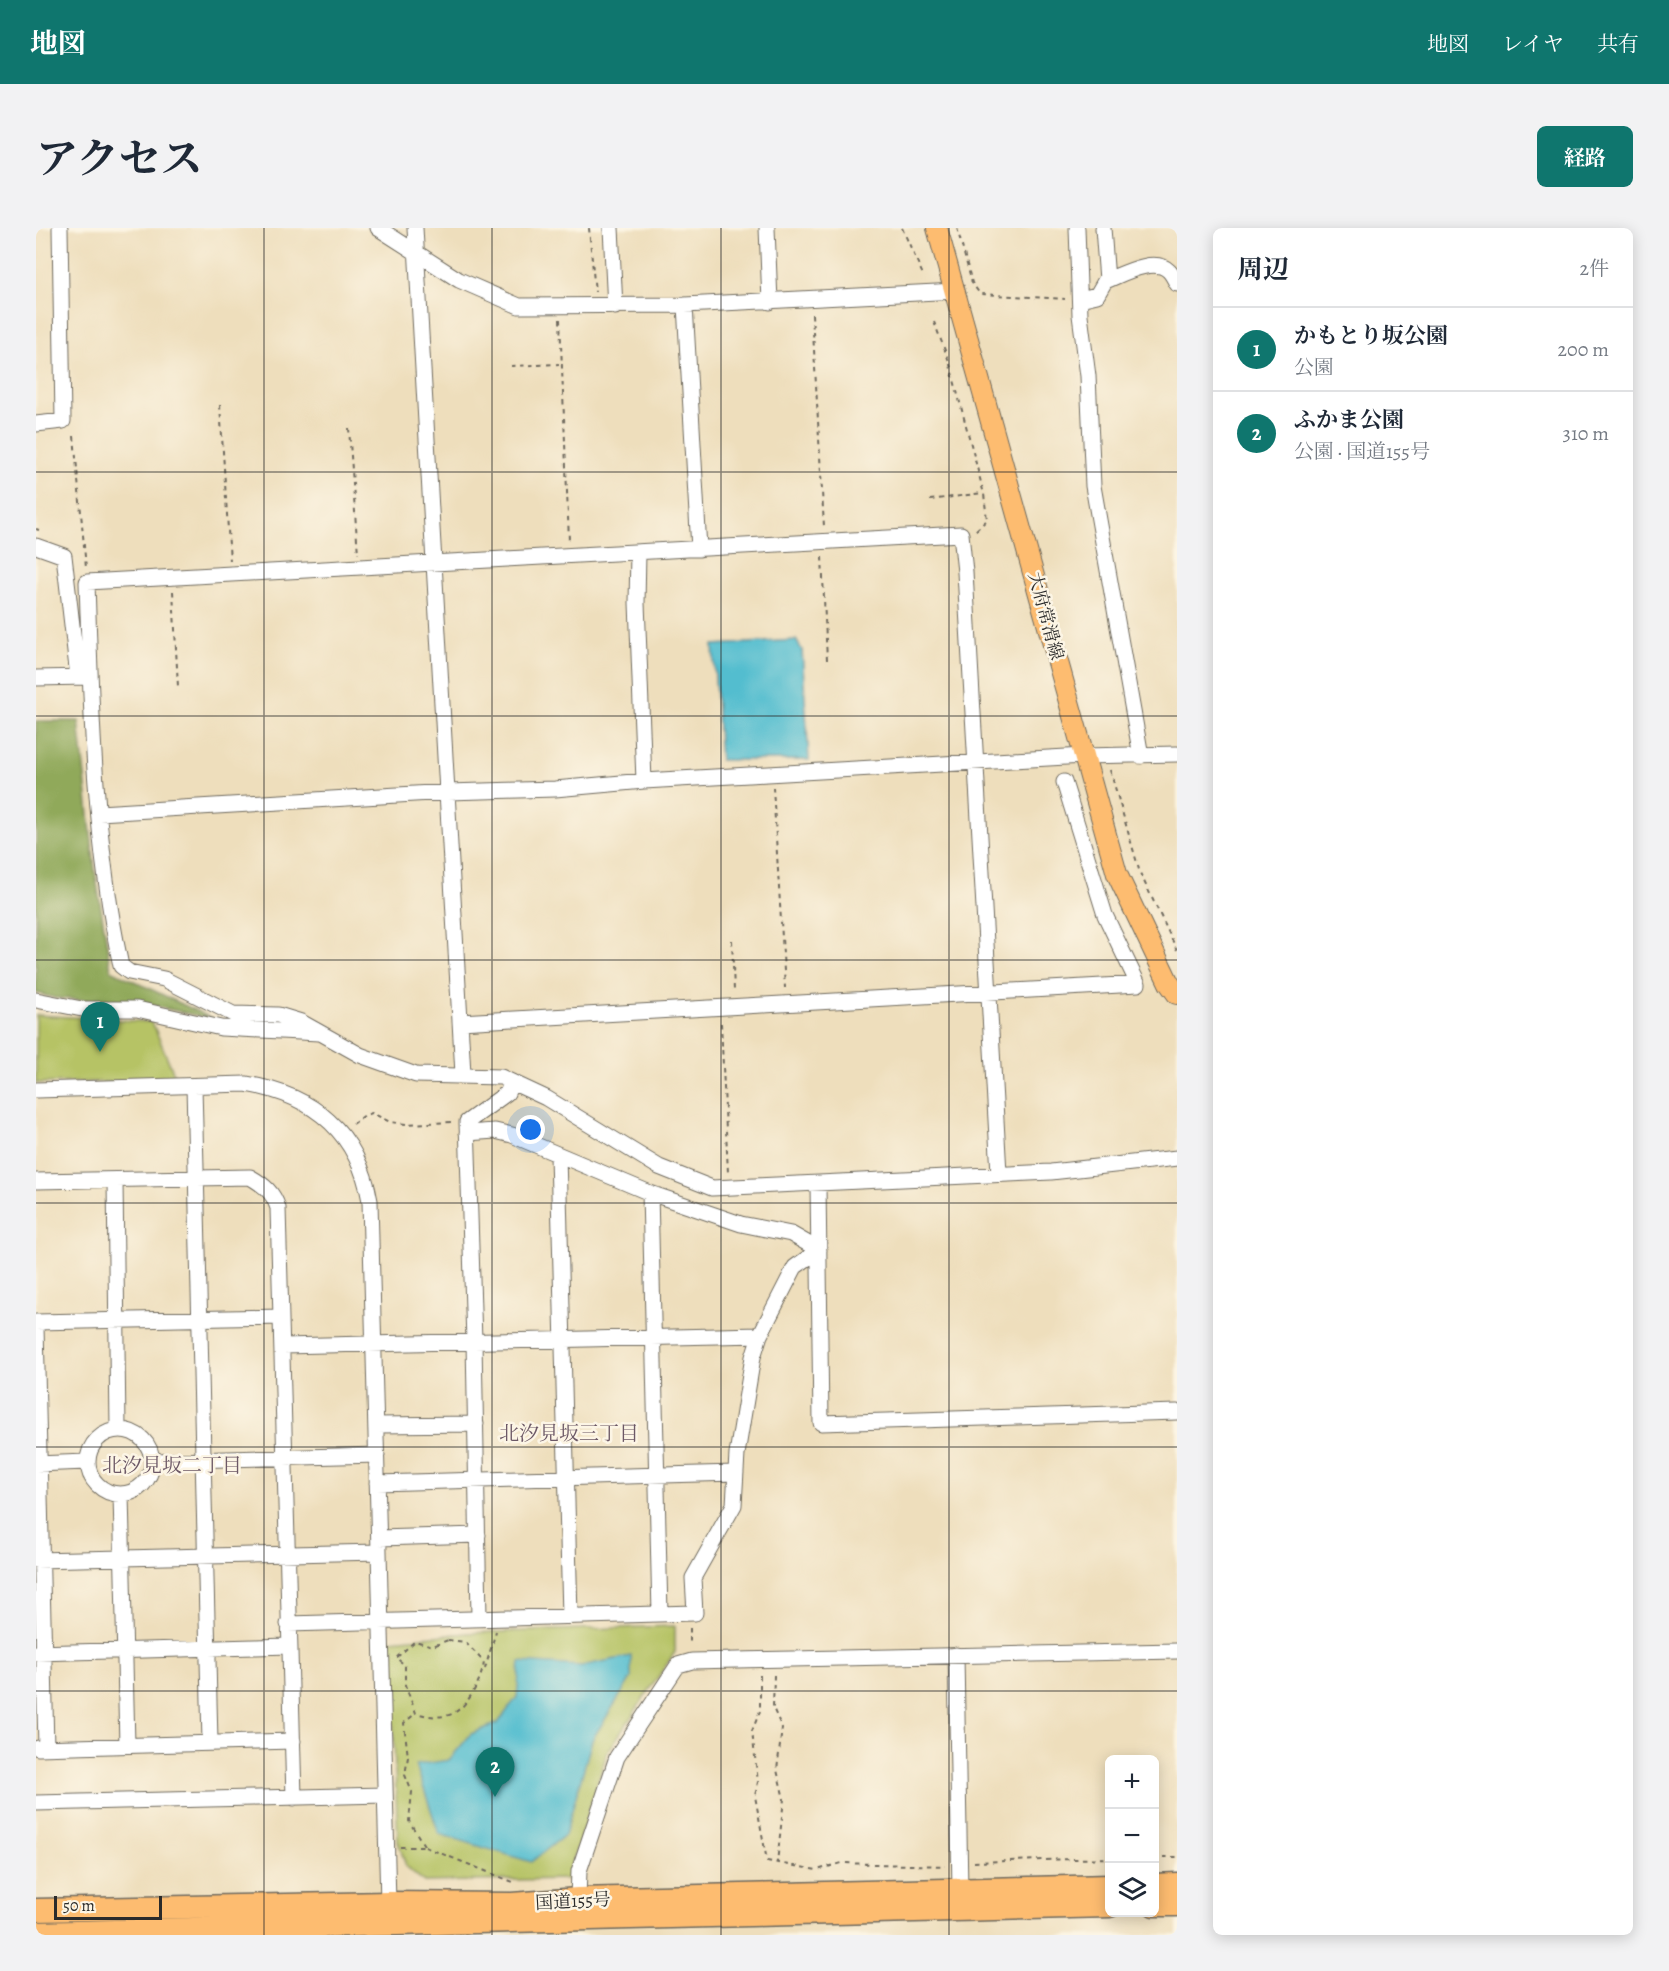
<!DOCTYPE html>
<html lang="ja">
<meta charset="utf-8">
<style>
body{margin:0;font-family:Alegreya,"Noto Serif JP",serif;background:#f2f2f3;color:#1f2937}
.controls{position:absolute;right:18px;bottom:18px;display:grid;overflow:hidden;border-radius:9px;box-shadow:0 3px 15px #0003}
.controls button{width:54px;height:54px;display:grid;place-items:center;padding:0;border:0;border-bottom:2px solid #e0e1e3;background:#fff;color:#1f2937;font:30px sans-serif}
.scale{position:absolute;left:18px;bottom:15px;width:108px;box-sizing:border-box;padding-left:6px;border:3px solid #2b2b2b;border-top:0;font-size:16px;line-height:21px;white-space:nowrap;color:#2b2b2b;-webkit-text-stroke:4px #fcf5e5;paint-order:stroke}
.you{position:absolute;left:495px;top:902px;width:21px;height:21px;margin:-15px;border:4px solid #fff;border-radius:50%;background:#1a73e8;box-shadow:0 0 0 9px #1a73e833}
.badge{display:grid;place-items:center;width:39px;height:39px;border-radius:50%;background:#0f766e;color:#fff;font-size:20px;font-weight:700}
.pin{position:absolute;translate:-50% -50px;filter:drop-shadow(0 2px 3px #0008)}
.pin::after{content:'';position:absolute;top:32px;width:21px;height:18px;background:inherit;clip-path:polygon(0 0,100% 0,50% 100%)}
.list{margin:0;padding:0;list-style:none}
h2{display:flex;justify-content:space-between;align-items:center;height:78px;margin:0;padding:0 24px;font-size:26px}
h2 small{font-size:20px;font-weight:400;color:#747a83}
.list li{display:grid;grid-template-columns:39px 1fr auto;gap:18px;align-items:center;box-sizing:border-box;height:84px;padding:0 24px;border-top:2px solid #e0e1e3}
.list b{display:block;font-size:22px;white-space:nowrap}
.list p{margin:0;font-size:20px;white-space:nowrap;color:#747a83}
.list em{font-size:20px;font-style:normal;color:#747a83}
.icon{flex:none;width:33px;height:33px;fill:none;stroke:currentColor;stroke-width:2;stroke-linecap:round;stroke-linejoin:round}
.map{position:relative;flex:none;width:1141px;height:1707px;overflow:hidden;border-radius:9px}
header{display:flex;align-items:center;gap:36px;box-sizing:border-box;height:84px;padding:0 30px;background:#0f766e;color:#fff}
header strong{font-size:28px}
nav{display:flex;gap:33px;margin-inline-start:auto;font-size:21px}
.intro{display:flex;align-items:center;justify-content:space-between;box-sizing:border-box;height:144px;padding:0 36px}
h1{margin:0;font-size:42px}
.button{padding:15px 27px;border-radius:9px;background:#0f766e;color:#fff;font-size:21px;font-weight:700}
main{display:flex;gap:36px;padding:0 36px}
aside{flex:1;background:#fff;border-radius:9px;box-shadow:0 3px 15px #0003}
.map>svg:first-child{display:block}
.green{fill:#b6c365;stroke:#707748;stroke-width:1.5}
.forest{fill:#90a95a;stroke:#5e6a42;stroke-width:1.5}
.water{fill:#53bdcf;stroke:#3f747d;stroke-width:1.5}
.lines{fill:none;stroke-linecap:round;stroke-linejoin:round}
.minor-casing{stroke:#6f6a5e;stroke-width:17}
.major-casing{stroke:#6f6a5e;stroke-width:22}
.highway-casing{stroke:#6f6a5e;stroke-width:25}
.path{stroke:#6f6a5e;stroke-width:2;stroke-dasharray:4.5 4.5;stroke-linecap:butt}
.minor{stroke:#fff;stroke-width:15}
.major{stroke:#fdbc70;stroke-width:20}
.highway{stroke:#fdbc70;stroke-width:22}
.grid{fill:none;stroke:#2b2b2b;stroke-width:1.5;stroke-opacity:0.55}
.labels{text-anchor:middle;stroke-width:5;stroke-linejoin:round;paint-order:stroke}
.street-label{font-size:18px;fill:#2b2b2b;stroke:#fcf5e5}
.neighbourhood-label{font-size:20px;fill:#6c5866;stroke:#fcf5e5}
</style>
<header>
<strong>地図</strong>
<nav><a>地図</a><a>レイヤ</a><a>共有</a></nav>
</header>
<div class="intro"><h1>アクセス</h1><a class="button">経路</a></div>
<main>
<div class="map">
<svg width="1141" height="1707" viewBox="0 0 1141 1707">
<rect width="100%" height="100%" fill="#fcf5e5"/>
<filter id="ink" filterUnits="userSpaceOnUse"><feTurbulence type="fractalNoise" baseFrequency=".0167" numOctaves="2"/><feDisplacementMap in="SourceGraphic" scale="12" xChannelSelector="R" yChannelSelector="G"/><feConvolveMatrix kernelMatrix="1 2 1 2 8 2 1 2 1" color-interpolation-filters="sRGB"/></filter>
<filter id="wash" filterUnits="userSpaceOnUse"><feTurbulence type="fractalNoise" baseFrequency=".008" numOctaves="4" result="noise"/><feDisplacementMap in="SourceGraphic" scale="24" xChannelSelector="R" yChannelSelector="G"/><feGaussianBlur stdDeviation="1.35" result="paint"/><feColorMatrix in="noise" values="0 0 0 0 0 0 0 0 0 0 0 0 0 0 0 0 0 1.4 0 .05"/><feComposite in="paint" operator="in"/></filter>
<g filter="url(#wash)">
<rect width="100%" height="100%" fill="#eedebc"/>
<path class="green" d="M0,787l116,7 25,59 -141,2z
M639,1398v26l-68,101 -40,126 -143,3 -18,-16 -8,-25 -8,-201 78,-7z"/>
<path class="forest" d="M0,493h43l16,150 16,99 102,49 -63,-14 -95,-7 -19,-5z"/>
<path class="water" d="M760,412l6,10 7,110h-89l-7,-115z
M595,1428v22l-39,62 -27,95 -34,27 -92,-28 -23,-69 33,-5 22,-26 27,-11 19,-26 3,-35 61,4z"/>
</g>
<g filter="url(#ink)">
<g class="lines">
<defs>
<path id="minor" d="M342,0l81,52 60,26 166,-1 271,-14
M379,0l48,846
M575,0l4,79
M731,0l3,74
M1041,0l3,87 8,61 5,110 48,270
M1067,0l4,52
M1044,71l17,-4 8,-14c16,-6 49,-25 64,-10 3,3 6,9 8,13
M649,77l14,244
M0,196l27,-3 -3,-193
M0,318l28,10 14,121
M602,325l-1,50 7,178
M0,450l51,-1
M63,585l349,-21 107,-3 89,-8 440,-25 93,-2
M0,772l46,9h55l84,19 98,5
M424,794l678,-38 -33,-69 -41,-133
M158,858l16,656
M0,862l210,-6c67,11 112,48 124,117l18,702
M522,927l12,461
M963,945l-34,-601 -4,-38 -874,48c4,128 7,259 34,384l8,6 35,7 69,35 45,1 23,7 59,33 56,20 85,2 45,21 113,69 53,21 339,-16 126,-14
M79,952l3,249
M0,953l214,-4c14,8 23,15 28,31l16,590
M782,956l3,239 356,-11
M614,965l10,421
M0,1094l245,-5
M0,1099l10,420
M247,1118l477,-11
M340,1197l100,-1
M52 1234a32 32 0 1 1 64 0a32 32 0 1 1-64 0Z
M117,1233l224,-6
M0,1236l51,-2
M341,1255l359,-10
M85,1266l6,251
M343,1310l99,-3
M0,1332l343,-8
M443,1390l-5,-277 -7,-219 40,-29 5,-11
M252,1396l407,-11 -2,-35 41,-73 3,-51 16,-97 7,-22 35,-68 24,-17 -28,-16 -50,-10 -91,-31 -138,-58 -17,-4 -28,2
M0,1425l253,-7
M920,1427l4,236
M2,1520l255,-7
M0,1575l349,-8
M542,1671l1,-28 38,-114 61,-92 14,-4 485,-10"/>
<path id="major" d="M901,0l180,646 52,109 8,11"/>
<path id="highway" d="M1118,1657l23,-1
M1118,1677h23
M0,1682l352,-7 124,1 66,-5 532,-13
M0,1705l1074,-27"/>
</defs>
<use href="#minor" class="minor-casing"/>
<use href="#major" class="major-casing"/>
<use href="#highway" class="highway-casing"/>
<path class="path" d="M553,0l6,64
M866,0l22,49
M921,0l15,55 8,11 85,5
M776,86l12,213
M524,91l9,222
M898,94l15,39 35,133 3,26 -12,11
M475,138l48,-2
M184,177l10,156
M313,200l9,126
M38,208l12,132
M894,272l53,-7
M0,301l3,1
M786,329l5,103
M137,363l5,96
M1074,542l30,103 37,77
M737,559l12,201
M696,712l2,51
M685,795l7,150
M317,896l12,-9 7,-2 18,9 16,2 46,-2
M654,1400v18
M412,1412l17,2 19,20c-2,17 -17,48 -35,53 -12,3 -22,1 -33,-2l-11,-28v-20l-9,-7 19,-17 18,5z
M449,1441l11,-38
M724,1447v36l-8,20 6,51 -3,14 12,65 50,9 25,-7 103,3
M738,1447l-1,33 9,20 -5,42 7,29 -7,64
M364,1619h25l-16,-26 3,-29 -7,-17 3,-18 -4,-34 12,-10
M389,1619l88,35v4
M1118,1629h23
M938,1634l136,-4"/>
<use href="#minor" class="minor"/>
<use href="#major" class="major"/>
<use href="#highway" class="highway"/>
</g>
</g>
<path class="grid" d="M228,0v1707M456,0v1707M685,0v1707M913,0v1707M0,244h1141M0,488h1141M0,732h1141M0,975h1141M0,1219h1141M0,1463h1141"/>
<g class="labels">
<g class="street-label">
<text transform="translate(1010 388) rotate(75)" y="6">大府常滑線</text>
<text transform="translate(537 1673) rotate(-3)" y="6">国道155号</text>
</g>
<g class="neighbourhood-label">
<text x="533" y="1212">北汐見坂三丁目</text>
<text x="136" y="1244">北汐見坂二丁目</text>
</g>
</g>
</svg>
<div class="controls">
<button>+</button>
<button>−</button>
<button><svg class="icon" aria-label="layers" viewBox="0 0 24 24"><path d="M12 4l9 5-9 5-9-5zM3 14l9 5 9-5"/></svg></button>
</div>
<div class="scale">50 m</div>
<div class="you"></div>
<div class="pin badge" style="left:64px;top:824px">1</div>
<div class="pin badge" style="left:459px;top:1569px">2</div>
</div>
<aside>
<h2>周辺<small>2件</small></h2>
<ul class="list">
<li><span class="badge">1</span><div><b>かもとり坂公園</b><p>公園</p></div><em>200 m</em></li>
<li><span class="badge">2</span><div><b>ふかま公園</b><p>公園 · 国道155号</p></div><em>310 m</em></li>
</ul>
</aside>
</main>
